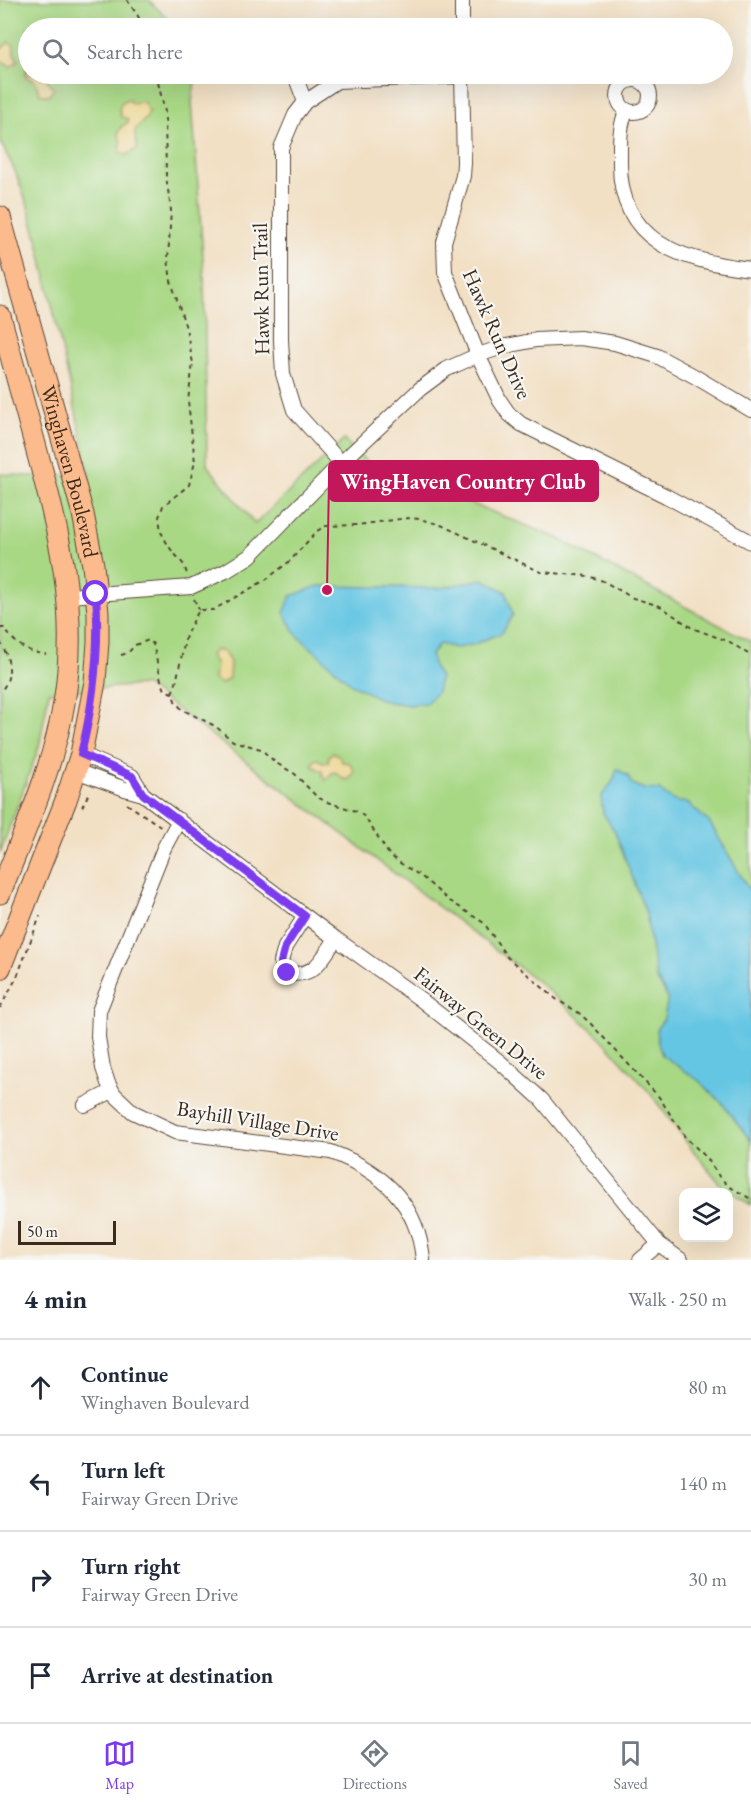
<!DOCTYPE html>
<meta charset="utf-8">
<style>
body{margin:0;font-family:"EB Garamond",serif;background:#f2f2f3;color:#1f2937}
.controls{position:absolute;right:18px;bottom:18px;display:grid;overflow:hidden;border-radius:12px;box-shadow:0 6px 24px #0002}
.controls button{width:54px;height:54px;display:grid;place-items:center;padding:0;border:0;border-bottom:2px solid #e0e1e3;background:#fff;color:#1f2937;font:30px sans-serif}
.scale{position:absolute;left:18px;bottom:15px;width:98px;box-sizing:border-box;padding-left:6px;border:3px solid #3b2a1e;border-top:0;font-size:16px;line-height:21px;white-space:nowrap;color:#3b2a1e;-webkit-text-stroke:4px #f6f6f2;paint-order:stroke}
.stop{position:absolute;width:18px;height:18px;margin:-14px;border:4px solid #7c3aed;border-radius:50%;background:#fff}
.stop.end{background:#7c3aed;border-color:#fff;box-shadow:0 2px 6px #0008}
.list{margin:0;padding:0;list-style:none}
h2{display:flex;justify-content:space-between;align-items:center;height:78px;margin:0;padding:0 24px;font-size:26px}
h2 small{font-size:20px;font-weight:400;color:#747a83}
.list li{display:grid;grid-template-columns:39px 1fr auto;gap:18px;align-items:center;box-sizing:border-box;height:96px;padding:0 24px;border-top:2px solid #e0e1e3}
.list b{display:block;font-size:22px;white-space:nowrap}
.list p{margin:0;font-size:20px;white-space:nowrap;color:#747a83}
.list em{font-size:20px;font-style:normal;color:#747a83}
.icon{flex:none;width:33px;height:33px;fill:none;stroke:currentColor;stroke-width:2;stroke-linecap:round;stroke-linejoin:round}
.map{position:relative;flex:none;width:751px;height:1260px;overflow:hidden}
.search{position:absolute;background:#fff;box-shadow:0 6px 24px #0002;left:18px;right:18px;top:18px;height:66px;display:flex;align-items:center;gap:15px;box-sizing:border-box;padding:0 21px;border-radius:33px;color:#747a83;font-size:22px}
.sheet{height:462px;background:#fff}
nav{display:flex;justify-content:space-around;align-items:center;box-sizing:border-box;height:84px;border-top:2px solid #e0e1e3;background:#fff;font-size:16px;color:#747a83}
nav a{display:grid;justify-items:center;gap:3px}
nav .on{color:#7c3aed}
.map>svg:first-child{display:block}
.green{fill:#a9d885;stroke:#728152;stroke-width:1.5}
.sand{fill:#eeda9e;stroke:#94825e;stroke-width:1.5}
.water{fill:#65c6e3;stroke:#507880;stroke-width:1.5}
.lines{fill:none;stroke-linecap:round;stroke-linejoin:round}
.street-casing{stroke:#564537;stroke-width:16}
.primary-casing{stroke:#564537;stroke-width:23}
.path{stroke:#564537;stroke-width:2;stroke-dasharray:4.5 4.5;stroke-linecap:butt}
.street{stroke:#fff;stroke-width:14}
.primary{stroke:#fbbb8d;stroke-width:21}
.route{stroke:#7c3aed;stroke-width:8}
.labels{text-anchor:middle;stroke-width:4.5;stroke-linejoin:round;paint-order:stroke}
.street-label{font-size:21px;fill:#3b2a1e;stroke:#f6f6f2}
.leader{fill:none;stroke:#c2185b;stroke-width:2}
.callout-dot{fill:#c2185b;stroke:#f6f6f2;stroke-width:2}
.callout{fill:#c2185b;stroke:#c2185b;stroke-width:2}
.callout-label{font-size:22px;text-anchor:middle;font-weight:bold;fill:#fff}
</style>
<div class="map">
<svg width="751" height="1260" viewBox="0 0 751 1260">
<rect width="100%" height="100%" fill="#f6f6f2"/>
<filter id="ink" filterUnits="userSpaceOnUse"><feTurbulence type="fractalNoise" baseFrequency=".0167" numOctaves="2"/><feDisplacementMap in="SourceGraphic" scale="12" xChannelSelector="R" yChannelSelector="G"/><feConvolveMatrix kernelMatrix="1 2 1 2 8 2 1 2 1" color-interpolation-filters="sRGB"/></filter>
<filter id="wash" filterUnits="userSpaceOnUse"><feTurbulence type="fractalNoise" baseFrequency=".008" numOctaves="4" result="noise"/><feDisplacementMap in="SourceGraphic" scale="24" xChannelSelector="R" yChannelSelector="G"/><feGaussianBlur stdDeviation="1.35" result="paint"/><feColorMatrix in="noise" values="0 0 0 0 0 0 0 0 0 0 0 0 0 0 0 0 0 1.4 0 .05"/><feComposite in="paint" operator="in"/></filter>
<g filter="url(#wash)">
<rect width="100%" height="100%" fill="#f2e0c5"/>
<path class="green" d="M0,0h149l27,28h-148v46h168l-4,28 12,170 3,193 48,59 89,-84 22,21 191,77 194,104v563l-28,-18 -32,-39 -41,-55 -49,-55 -60,-54 -396,-299 -96,7 -10,55 -39,106v-379l28,2 62,-1 -52,-233 -10,-36 -13,-35 -15,-30z"/>
<path class="sand" d="M9,42l5,4v8l4,6 -3,4 -5,3 -10,-7v-10z
M28,60v14h24l-5,6 7,9 -5,7 -9,-2 -5,-13 -10,-5z
M127,99l6,5 10,-3 6,11c-3,12 -14,12 -14,21 -1,5 2,10 3,15l-11,7 -7,-2 1,-11 -3,-9 3,-6 7,-5v-3l-7,-2 -2,-8 3,-7z
M216,650l8,2 6,10 -1,16 -8,6 -7,-5 2,-15 -6,-9z
M333,752l6,4 3,6c9,0 11,3 12,11l-5,6 -4,1 -10,-8 -3,1 -6,7 -2,-1 -2,-8 -10,-5 2,-5 3,-2 8,4 3,-1 1,-6z"/>
<path class="water" d="M483,579l23,13 7,23 -11,18 -30,12 -16,3 -17,-4 -8,11 3,13 6,9 -3,15 -11,11 -17,2 -25,-4 -33,-17 -55,-50 -12,-21 7,-17 27,-10 122,2z
M617,769l11,7 4,8 12,5 15,1 15,11 14,2 22,20 41,70v248l-30,-39 -23,-22 -36,-25 -4,-12 -2,-13 8,-11 4,-21 -12,-20 -10,-65 -31,-81 -12,-19 -2,-16 12,-16z"/>
</g>
<g filter="url(#ink)">
<g class="lines">
<defs>
<path id="street" d="M462,0v28
M298,74l-1,7 8,21
M462,74l2,89 -1,13 -19,66 1,30 33,83 22,46 9,13 12,10 145,72 85,46
M618 96a16 16 0 1 1 32 0a16 16 0 1 1-32 0Z
M627,110c-8,15 -7,34 -7,50 -2,83 62,101 131,109
M341,463l-47,-53 -11,-36 -2,-34v-192l14,-33 10,-13 32,-21 125,-5
M69,596l122,-9 35,-16 24,-15 91,-93 79,-74 27,-20 31,-14 28,-9 30,-6 44,-2 35,5 42,13 37,20 57,34
M81,754l51,22 11,18
M76,771l49,18 18,5 193,145 84,60 80,63 42,38 117,144 22,16
M179,820l-15,28 -65,163 -1,26 5,31 5,15 6,11 19,18 42,20 156,20c51,19 87,51 92,108
M305,916l-20,31 -4,15 6,11c28,5 34,-13 49,-34
M85,1105l27,-14
M640,1260l19,-16"/>
<g id="primary">
<path id="s1" d="M0,217l83,297 10,51 5,48v29l-3,40 -14,72 -15,46 -66,168"/>
<path d="M0,316c12,44 24,88 36,132 24,87 43,164 28,255 -11,66 -40,129 -64,190"/>
</g>
</defs>
<use href="#street" class="street-casing"/>
<use href="#primary" class="primary-casing"/>
<path class="path" d="M127,0l11,16 5,12
M156,74l9,38 1,64 5,34 -3,49 3,22 15,47 7,35 -5,38 7,61 -6,23 -26,21 -4,11 2,15 8,15 15,18 3,9
M194,599l5,11
M0,628h4c10,15 23,25 42,26
M0,642c10,16 14,35 0,50
M121,655l7,-2 7,-8 14,-5 4,4 8,36 4,10 7,3 4,10 7,7 32,16 18,15 28,8 15,14 19,11 22,23 10,5 29,9 9,6 23,36 9,8 25,16 25,22 37,24 23,34 49,42 23,14 11,10 69,74 26,40 22,21 13,20 10,9 21,12
M172,693l4,-10 10,-48 13,-25h14l54,-31 23,-18 27,-30 9,-5 32,-1 49,-7 13,1 21,6 100,47 47,4 15,5 30,17 27,8 32,22 38,14 21,14
M127,804l35,23
M82,807l8,-16
M0,1008l17,-31 23,-61"/>
<use href="#street" class="street"/>
<use href="#primary" class="primary"/>
</g>
</g>
<g class="lines" filter="url(#ink)">
<path class="route" d="M96,594c4,55 -2,107 -15,160l51,22 11,18 162,122 -20,31 -4,15 6,11"/>
</g>
<g class="labels">
<g class="street-label">
<text transform="translate(261 289) rotate(-91)" y="7">Hawk Run Trail</text>
<text transform="translate(497 334) rotate(66)" y="7">Hawk Run Drive</text>
<text dy="7" stroke="none"><textPath href="#s1" startOffset="264">Winghaven Boulevard</textPath></text>
<text transform="translate(481 1023) rotate(39)" y="7">Fairway Green Drive</text>
<text transform="translate(258 1121) rotate(9)" y="7">Bayhill Village Drive</text>
</g>
</g>
<path class="leader" d="M327 590L329 481"/>
<circle class="callout-dot" cx="327" cy="590" r="6"/>
<rect class="callout" x="329" y="461" width="269" height="40" rx="6"/>
<g class="callout-label">
<text x="463" y="489">WingHaven Country Club</text>
</g>
</svg>
<div class="controls">
<button><svg class="icon" aria-label="layers" viewBox="0 0 24 24"><path d="M12 4l9 5-9 5-9-5zM3 14l9 5 9-5"/></svg></button>
</div>
<div class="scale">50 m</div>
<div class="stop" style="left:96px;top:594px"></div>
<div class="stop end" style="left:287px;top:973px"></div>
<div class="search"><svg class="icon" aria-label="search" viewBox="0 0 24 24"><circle cx="10" cy="10" r="6"/><path d="M15 15l6 6"/></svg>Search here</div>
</div>
<section class="sheet">
<h2>4 min<small>Walk · 250 m</small></h2>
<ul class="list">
<li><svg class="icon" aria-label="ahead" viewBox="0 0 24 24"><path d="M12 20V5M6 11l6-6 6 6"/></svg><div><b>Continue</b><p>Winghaven Boulevard</p></div><em>80 m</em></li>
<li><svg class="icon" aria-label="left" viewBox="0 0 24 24"><path d="M17 20v-9H6M10 6l-5 5 5 5"/></svg><div><b>Turn left</b><p>Fairway Green Drive</p></div><em>140 m</em></li>
<li><svg class="icon" aria-label="right" viewBox="0 0 24 24"><path d="M7 20v-9h11M14 6l5 5-5 5"/></svg><div><b>Turn right</b><p>Fairway Green Drive</p></div><em>30 m</em></li>
<li><svg class="icon" aria-label="arrive" viewBox="0 0 24 24"><path d="M6 21V4h12l-3 4 3 4H6"/></svg><div><b>Arrive at destination</b></div></li>
</ul>
</section>
<nav>
<a class="on"><svg class="icon" aria-label="map" viewBox="0 0 24 24"><path d="M3 6l6-2 6 2 6-2v14l-6 2-6-2-6 2zM9 4v14M15 6v14"/></svg>Map</a>
<a><svg class="icon" aria-label="directions" viewBox="0 0 24 24"><path d="M12 3l9 9-9 9-9-9zM9 14v-3h6M13 9l2 2-2 2"/></svg>Directions</a>
<a><svg class="icon" aria-label="saved" viewBox="0 0 24 24"><path d="M7 4h10v16l-5-4-5 4z"/></svg>Saved</a>
</nav>
